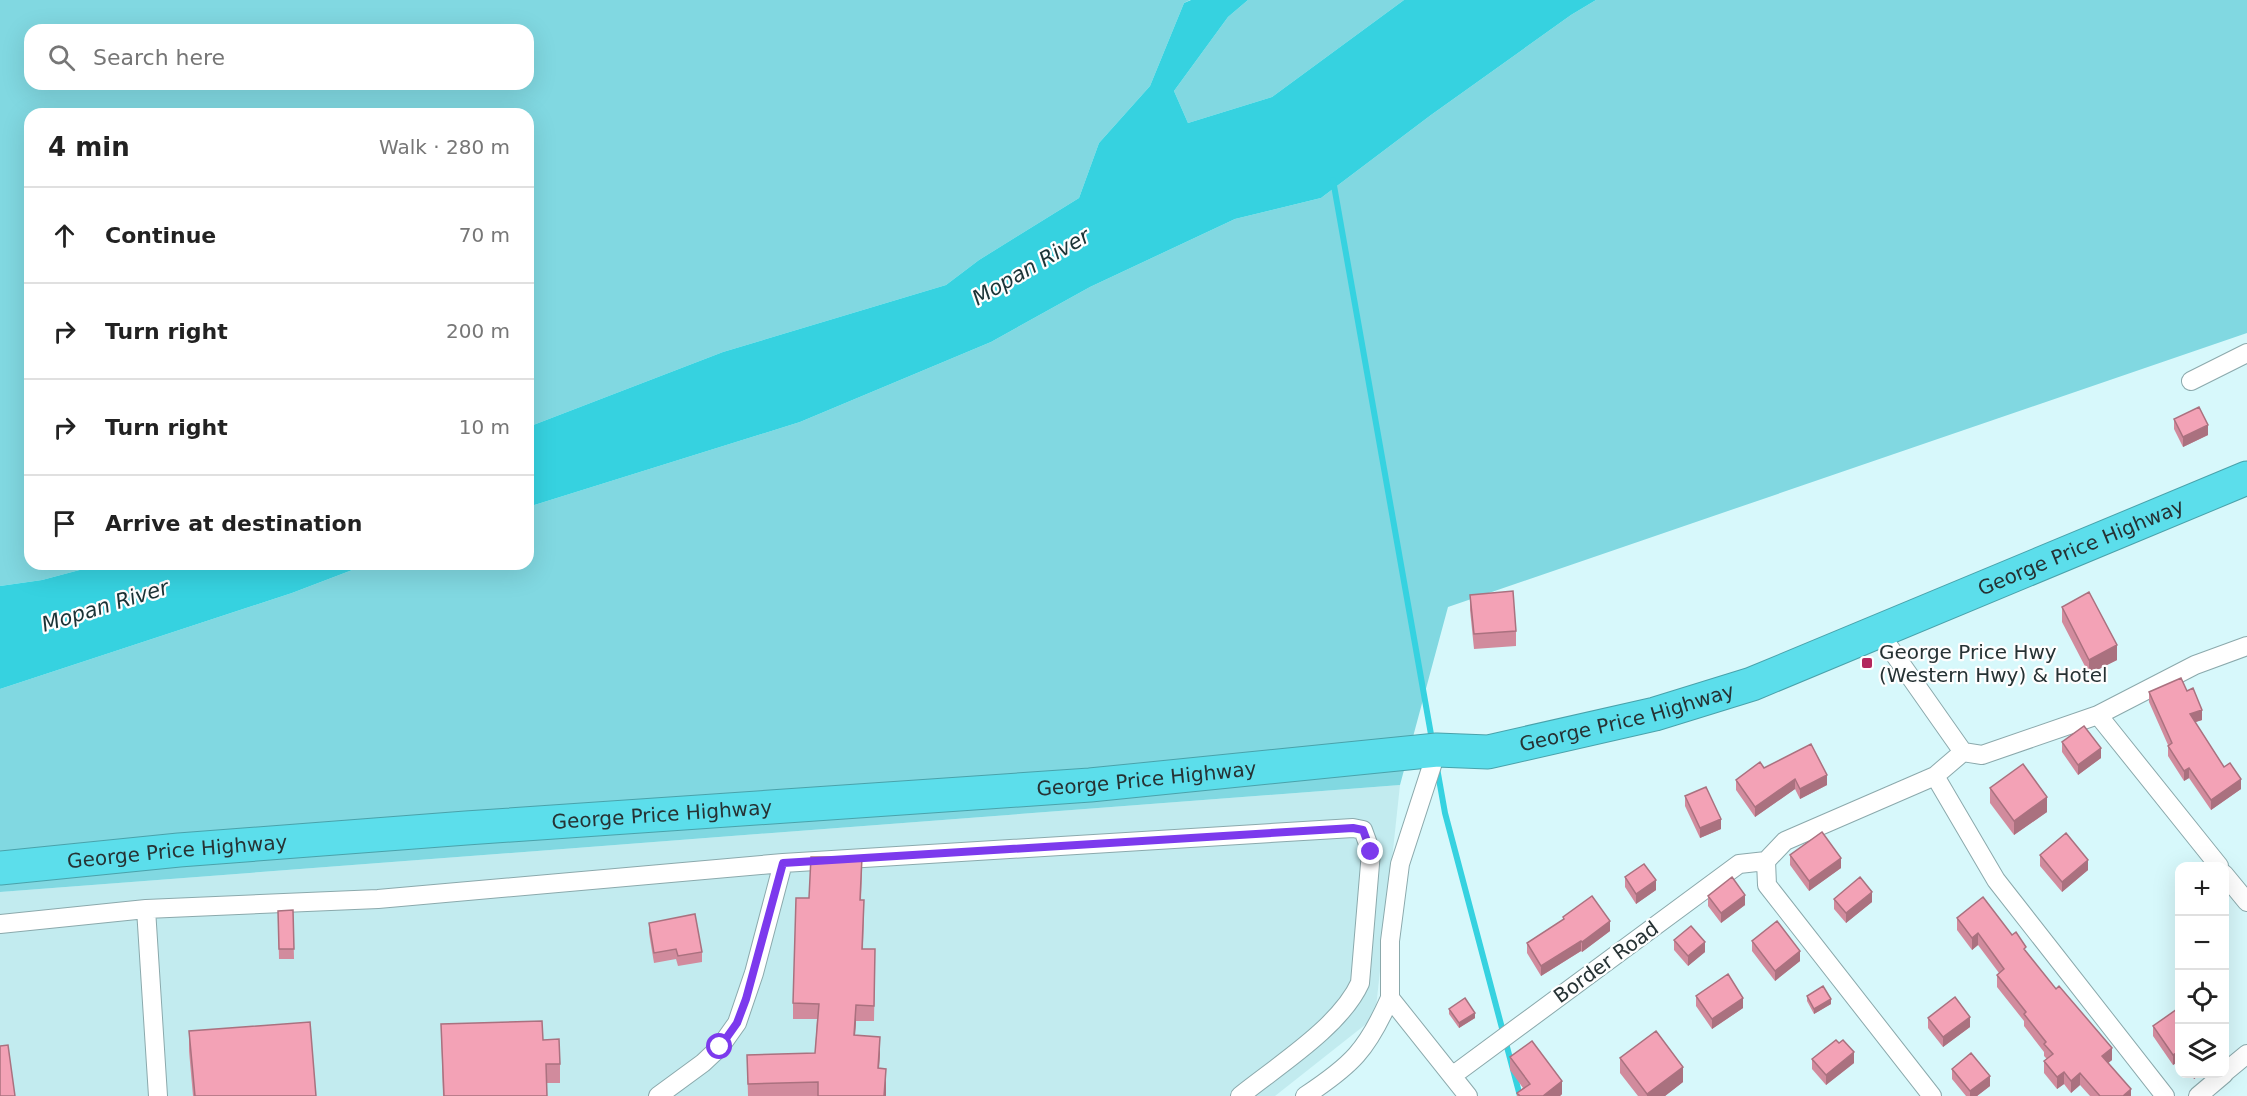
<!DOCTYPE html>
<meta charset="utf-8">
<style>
body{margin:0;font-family:"DejaVu Sans",sans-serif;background:#f6f6f6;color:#222}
.controls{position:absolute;right:18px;bottom:18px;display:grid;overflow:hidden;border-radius:12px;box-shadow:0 6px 24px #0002}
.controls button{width:54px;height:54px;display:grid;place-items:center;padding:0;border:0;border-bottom:2px solid #e0e0e0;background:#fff;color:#222;font:30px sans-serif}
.stop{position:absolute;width:18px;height:18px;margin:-14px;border:4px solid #7c3aed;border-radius:50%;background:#fff}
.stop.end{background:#7c3aed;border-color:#fff;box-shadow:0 2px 6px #0008}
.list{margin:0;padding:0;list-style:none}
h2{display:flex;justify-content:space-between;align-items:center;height:78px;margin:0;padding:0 24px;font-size:26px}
h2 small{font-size:20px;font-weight:400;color:#767676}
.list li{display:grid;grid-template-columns:39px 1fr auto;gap:18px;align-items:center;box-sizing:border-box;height:96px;padding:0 24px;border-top:2px solid #e0e0e0}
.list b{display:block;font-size:22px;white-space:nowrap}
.list em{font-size:20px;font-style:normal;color:#767676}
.icon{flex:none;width:33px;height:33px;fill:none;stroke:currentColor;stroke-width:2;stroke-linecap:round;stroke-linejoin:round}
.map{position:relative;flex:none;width:2247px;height:1096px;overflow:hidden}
.search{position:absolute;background:#fff;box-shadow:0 6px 24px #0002;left:24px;top:24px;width:510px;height:66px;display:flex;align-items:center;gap:15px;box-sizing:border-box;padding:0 21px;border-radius:18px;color:#767676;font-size:22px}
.panel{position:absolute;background:#fff;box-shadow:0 6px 24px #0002;left:24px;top:108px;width:510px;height:462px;border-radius:18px}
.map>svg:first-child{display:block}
.built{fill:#c2ebef}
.green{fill:#81d8e1;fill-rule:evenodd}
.water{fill:#36d2e0}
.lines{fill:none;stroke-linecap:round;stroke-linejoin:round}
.stream{stroke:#36d2e0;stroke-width:6}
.street-casing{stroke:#8ba9ac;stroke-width:20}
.highway-casing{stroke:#49a2ab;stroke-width:35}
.street{stroke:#fff;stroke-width:18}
.highway{stroke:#5cdeeb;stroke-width:33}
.wall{fill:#d18b9d}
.shaded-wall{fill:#aa717f}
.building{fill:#f3a2b6;stroke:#aa717f;stroke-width:1.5}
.route{stroke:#7c3aed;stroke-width:8}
.poi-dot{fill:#b3265c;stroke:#fefefe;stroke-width:2}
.labels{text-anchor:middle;stroke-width:4.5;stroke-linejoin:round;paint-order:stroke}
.street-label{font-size:20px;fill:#263234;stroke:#fefefe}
.poi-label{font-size:20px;fill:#263234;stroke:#fefefe;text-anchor:start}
.water-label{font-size:21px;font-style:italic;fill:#1b3336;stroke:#fefefe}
</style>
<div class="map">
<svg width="2247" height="1096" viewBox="0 0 2247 1096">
<rect width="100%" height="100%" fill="#d7f8fb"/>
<path class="built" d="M1400,785l-25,232 -100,79h-1275v-204z"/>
<path class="green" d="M0,0h1190l-6,3 -34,83 -51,57 -20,55 -100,62 -33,25 -223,67 -195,75v-313h-498v450h72l-60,16 -42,6zM30,30h498v54h-498z
M1248,0h156l-132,97 -84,26 -14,-32 54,-74z
M1596,0h651v333l-799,274 -48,178 -1400,107v-203l292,-96 76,-29h160v-57l272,-85 191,-80 99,-55 145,-68 86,-21 110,-83 140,-100z"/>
<path class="water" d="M1191,0h57l-20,17 -54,74 14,32 84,-26 132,-97h192l-25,15 -140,100 -110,83 -86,21 -145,68 -99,55 -191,80 -272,85v-80l195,-75 223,-67 33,-25 100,-62 20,-55 51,-57 34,-83z
M102,564h266l-76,29 -292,96v-103l42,-6z"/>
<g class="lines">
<path class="stream" d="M1333,180l99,560
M1437,768l8,45 75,283"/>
<defs>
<path id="street" d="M2191,381l56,-28
M1878,631l85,121 19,3 116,-40 97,-50 52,-19
M2098,715l121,151
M1437,750l-37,114 -10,77v57l78,98
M1935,776l61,104 169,216
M2224,874l23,28
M146,909l12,187
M0,924l146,-15 232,-10 405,-36 570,-35 10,2 8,22 -11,131c-20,44 -83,83 -120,113
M2224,1073l23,-19
M1452,1076l287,-212 27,-3
M658,1096l45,-33 17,-16 17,-24 17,-50 29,-110
M1305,1096c47,-31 62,-46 85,-98
M1932,1096l-165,-211 -1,-24 19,-20 150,-65 28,-24
M2198,1096l26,-22"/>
<g id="highway">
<path id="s1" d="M0,868l179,-18 287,-22 624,-43 347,-35 51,2 167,-38 97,-30 495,-206"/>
</g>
</defs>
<use href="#street" class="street-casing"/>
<use href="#highway" class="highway-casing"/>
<use href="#street" class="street"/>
<use href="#highway" class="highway"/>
</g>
<path class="wall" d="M2174,419l34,16 -25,12 -9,-18z
M1470,595l46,36v15l-42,3 -4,-39z
M2062,607l55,53 -28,14 -27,-52z
M2187,691l15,29 -7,2 29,45 17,22 -30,21 -22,-32 -5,3 -16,-25v-11l-19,-43v-10z
M2062,742l39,16 -23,17 -16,-23z
M1764,768l63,17 -27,14 -5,-10 -40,28 -19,-27v-10z
M1990,788l57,24 -33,23 -24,-32z
M1685,796l36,33 -21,9 -15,-32z
M1790,855l51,13 -32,23 -19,-26z
M2040,855l48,15 -26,22 -22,-26z
M862,873l-1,27 3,16 -1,33 12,16 -1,56h-18l-1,14 25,17 -1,16 7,17v11h-138l-1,-41 68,-2 2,-34h-24v-16l16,-105z
M1625,877l31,13 -20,14 -11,-17z
M1708,896l37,9 -24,18 -13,-17z
M1834,899l38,3 -26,21 -12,-14z
M293,910l1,49h-15l-1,-48z
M1563,917l47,14 -28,21 -1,-1 -40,25 -14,-23v-10l36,-23z
M1957,918l69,34 86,108 -4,3 23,33h-41l-10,-11 -9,8 -7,-9 -7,5 -13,-16v-12l3,-2 -3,-3v-4l-20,-26v-5l-27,-34v-12l2,-2 -21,-28 -6,5 -15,-20z
M649,923l53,29v10l-24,4 -2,-7 -22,4 -5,-30z
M1674,940l31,12 -17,14 -14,-16z
M1752,941l48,20 -25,20 -23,-30z
M1696,996l47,12 -31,21 -16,-23z
M1807,996l24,8 -17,10 -7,-13z
M2180,1007v54l-7,4 -20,-29v-10z
M1449,1009l26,9 -16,10 -10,-14z
M1928,1018l42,9 -27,20 -15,-19z
M441,1024l119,40v19h-14l1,13h-104z
M189,1031l127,65h-123l-4,-45z
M1510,1057l52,37 -2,2h-43v-3l6,-5 -13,-18z
M1620,1058l63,24 -18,14h-27l-18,-23z
M1812,1059l42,4 -28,22 -14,-16z
M1952,1069l38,17 -13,10h-11l-14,-17z
M2190,1074h11l-7,5z"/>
<path class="shaded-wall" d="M2208,425v10l-25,12v-10z
M2117,645v15l-28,14v-14z
M2202,710v10l-12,4v-10z
M2101,748v10l-23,17v-10z
M2189,768v10l-5,3v-10z
M1827,775v10l-27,14v-10z
M1795,779v10l-40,28v-10z
M2241,779v10l-30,21v-10z
M2047,797v15l-33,23v-14z
M1721,819v10l-21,9v-10z
M1841,858v10l-32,23v-10z
M2088,860v10l-26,22v-10z
M1656,880v10l-20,14v-10z
M1872,892v10l-26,21v-10z
M1745,895v10l-24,18v-10z
M1610,921v10l-28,21v-10z
M1978,933v12l-6,5v-12z
M1581,941v10l-40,25v-10z
M1705,942v10l-17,14v-10z
M1800,951v10l-25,20v-10z
M1743,998v10l-31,21v-10z
M1831,999v5l-17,10v-5z
M856,1005v16l-2,29v-15z
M1475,1013v5l-16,10v-5z
M1970,1017v10l-27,20v-10z
M880,1037v15l-2,32v-16z
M2112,1048v12l-10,8v-12z
M2179,1051v10l-6,4v-10z
M1854,1052v11l-28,22v-10z
M1683,1067v15l-18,14h-18v-2z
M886,1069v27h-2z
M2064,1072v12l-7,5v-12z
M2080,1073v12l-9,8v-12z
M2194,1074h7l-7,5z
M1990,1076v10l-13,10h-7v-5z
M1562,1081v13l-2,2h-17z
M2131,1089v7h-8z"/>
<path class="building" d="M2199,407l9,18 -25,12 -9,-18z
M1513,591l3,40 -42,3 -4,-39z
M2089,592l28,53 -28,15 -27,-53z
M2181,678l6,13 6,-3 9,22 -12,4 34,53 6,-4 11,16 -30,21 -22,-32 -5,3 -16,-25 4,-3 -23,-51z
M2084,726l17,22 -23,17 -16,-23z
M1811,744l16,31 -27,14 -5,-10 -40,28 -19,-27 24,-18 4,6z
M2023,764l24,33 -33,24 -24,-33z
M1706,787l15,32 -21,9 -15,-32z
M1822,832l19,26 -32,23 -19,-26z
M2066,833l22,27 -26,22 -22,-27z
M811,857h51l-2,43h4l-2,49h13l-1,57 -18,-1 -2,30 26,2 -2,31 8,1 -2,27h-66v-14l-70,2 -1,-29 68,-2 4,-49 -26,-1 3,-105h13z
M1644,864l12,16 -20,14 -11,-17z
M1732,877l13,18 -24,18 -13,-17z
M1860,877l12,15 -26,21 -12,-14z
M1592,896l18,25 -28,21 -1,-1 -40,25 -14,-23 37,-24 -1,-2z
M1983,897l29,38 4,-3 10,15 -2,2 32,40 3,-3 53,62 -10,8 29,33 -8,7h-23l-20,-23 -9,8 -7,-9 -7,5 -13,-16 9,-7 -9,-10 2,-2 -22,-28 2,-2 -29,-37 7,-6 -26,-36 -6,5 -15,-20z
M293,910l1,39h-15l-1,-38z
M695,914l7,38 -24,4 -2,-7 -22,4 -5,-30z
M1777,921l23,30 -25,20 -23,-30z
M1691,926l14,16 -17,14 -14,-16z
M1728,974l15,24 -31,21 -16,-23z
M1823,986l8,13 -17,10 -7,-13z
M1955,997l15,20 -27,20 -15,-19z
M1465,998l10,15 -16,10 -10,-14z
M2180,1007v44l-7,4 -20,-29z
M542,1021l1,19 16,-1 1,25h-14l1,32h-103l-3,-72z
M310,1022l6,74h-121l-6,-65z
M1656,1031l27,36 -36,27 -27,-36z
M1836,1040l3,3 4,-3 11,12 -28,23 -14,-16z
M1532,1041l30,40 -19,15h-23l-3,-3 13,-9 -20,-27z
M8,1045l7,51h-15v-50z
M1971,1053l19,23 -20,15 -18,-22z"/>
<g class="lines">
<path class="route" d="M720,1047l17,-24 9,-24 37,-136 570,-35 10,2 8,22"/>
</g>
<rect class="poi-dot" x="1861" y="657" width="12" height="12" rx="3"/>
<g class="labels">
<g class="street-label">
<text dy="7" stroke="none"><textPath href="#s1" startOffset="2122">George Price Highway</textPath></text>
<text dy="7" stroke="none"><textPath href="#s1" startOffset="1636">George Price Highway</textPath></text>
<text dy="7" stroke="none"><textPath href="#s1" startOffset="1150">George Price Highway</textPath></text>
<text dy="7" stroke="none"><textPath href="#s1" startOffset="664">George Price Highway</textPath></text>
<text dy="7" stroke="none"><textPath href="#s1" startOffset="178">George Price Highway</textPath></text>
<text transform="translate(1606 962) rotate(-36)" y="7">Border Road</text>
</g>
<g class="poi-label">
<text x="1879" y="659">George Price Hwy<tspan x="1879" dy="23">(Western Hwy) &amp; Hotel</tspan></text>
</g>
<g class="water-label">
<text transform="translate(1031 267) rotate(-30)" y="7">Mopan River</text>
<text transform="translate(105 606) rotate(-17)" y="7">Mopan River</text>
</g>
</g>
</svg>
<div class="controls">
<button>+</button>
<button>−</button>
<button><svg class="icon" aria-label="locate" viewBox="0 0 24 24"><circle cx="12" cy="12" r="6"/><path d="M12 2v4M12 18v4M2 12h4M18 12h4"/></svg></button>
<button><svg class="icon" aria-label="layers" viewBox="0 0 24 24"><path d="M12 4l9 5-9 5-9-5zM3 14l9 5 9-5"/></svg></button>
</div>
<div class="stop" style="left:720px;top:1047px"></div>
<div class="stop end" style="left:1371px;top:852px"></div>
<div class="search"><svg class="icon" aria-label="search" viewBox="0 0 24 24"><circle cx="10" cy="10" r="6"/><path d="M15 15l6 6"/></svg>Search here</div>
<section class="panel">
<h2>4 min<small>Walk · 280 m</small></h2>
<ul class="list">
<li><svg class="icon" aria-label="ahead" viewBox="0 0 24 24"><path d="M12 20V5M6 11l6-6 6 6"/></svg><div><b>Continue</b></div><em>70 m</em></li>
<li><svg class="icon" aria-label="right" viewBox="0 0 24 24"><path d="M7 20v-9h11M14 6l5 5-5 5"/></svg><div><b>Turn right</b></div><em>200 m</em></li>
<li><svg class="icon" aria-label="right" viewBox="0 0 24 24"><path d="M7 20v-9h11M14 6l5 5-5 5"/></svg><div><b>Turn right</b></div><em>10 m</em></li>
<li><svg class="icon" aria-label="arrive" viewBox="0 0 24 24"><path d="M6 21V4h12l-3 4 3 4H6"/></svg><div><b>Arrive at destination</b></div></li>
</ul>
</section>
</div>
